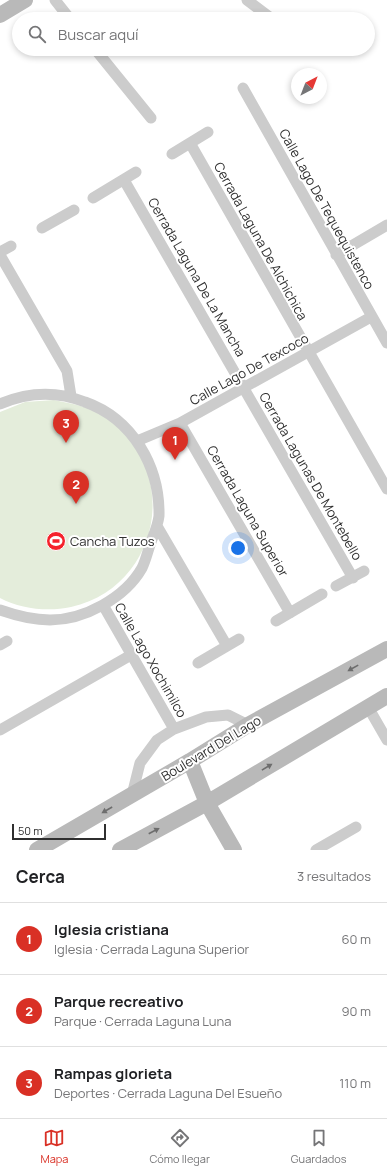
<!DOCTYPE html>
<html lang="es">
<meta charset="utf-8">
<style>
body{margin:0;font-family:Manrope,sans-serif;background:#f2f2f2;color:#202124}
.compass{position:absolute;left:291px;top:68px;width:36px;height:36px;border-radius:50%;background:#fff;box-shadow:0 2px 6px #0003;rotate:42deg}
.scale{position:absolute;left:12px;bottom:10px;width:94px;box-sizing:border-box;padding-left:4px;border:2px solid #2f2f2f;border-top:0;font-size:11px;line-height:14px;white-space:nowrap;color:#2f2f2f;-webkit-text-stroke:3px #fff;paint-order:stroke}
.you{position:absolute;left:238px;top:548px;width:14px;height:14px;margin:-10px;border:3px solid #fff;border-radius:50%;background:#1a73e8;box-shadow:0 0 0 6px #1a73e833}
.badge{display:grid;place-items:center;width:26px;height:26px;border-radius:50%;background:#d93025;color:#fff;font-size:13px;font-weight:700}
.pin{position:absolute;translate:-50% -33px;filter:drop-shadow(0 1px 2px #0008)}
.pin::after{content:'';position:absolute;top:21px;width:14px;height:12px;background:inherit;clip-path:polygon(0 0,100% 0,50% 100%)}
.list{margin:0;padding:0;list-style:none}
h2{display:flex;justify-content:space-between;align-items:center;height:52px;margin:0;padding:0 16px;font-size:17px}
h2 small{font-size:13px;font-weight:400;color:#757577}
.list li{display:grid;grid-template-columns:26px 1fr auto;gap:12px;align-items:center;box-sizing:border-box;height:72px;padding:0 16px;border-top:1px solid #e0e0e0}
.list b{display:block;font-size:15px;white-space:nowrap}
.list p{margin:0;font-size:13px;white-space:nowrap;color:#757577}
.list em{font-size:13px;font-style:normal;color:#757577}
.icon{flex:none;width:22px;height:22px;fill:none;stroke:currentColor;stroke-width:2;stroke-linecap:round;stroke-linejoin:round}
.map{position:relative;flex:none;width:387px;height:850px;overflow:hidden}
.search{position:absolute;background:#fff;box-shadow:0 2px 6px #0003;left:12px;right:12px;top:12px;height:44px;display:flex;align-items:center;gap:10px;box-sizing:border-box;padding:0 14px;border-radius:22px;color:#757577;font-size:15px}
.sheet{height:268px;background:#fff}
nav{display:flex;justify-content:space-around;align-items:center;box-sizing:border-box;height:56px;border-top:1px solid #e0e0e0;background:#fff;font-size:11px;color:#757577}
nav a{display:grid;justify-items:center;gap:2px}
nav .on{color:#d93025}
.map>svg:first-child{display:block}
.green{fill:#e4eddb}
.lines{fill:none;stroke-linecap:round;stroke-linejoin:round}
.street{stroke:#ccc;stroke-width:11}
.secondary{stroke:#b9b9b9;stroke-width:16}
.oneway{fill:#6d6d6d}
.labels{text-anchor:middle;stroke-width:4;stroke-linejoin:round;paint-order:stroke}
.street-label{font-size:13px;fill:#2f2f2f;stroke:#fff}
.poi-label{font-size:13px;fill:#2f2f2f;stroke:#fff;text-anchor:start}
</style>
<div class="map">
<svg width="387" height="850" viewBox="0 0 387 850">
<rect width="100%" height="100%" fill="#fff"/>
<path class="green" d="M54,400c19,4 38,7 54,19 74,53 52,168 -37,188 -23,5 -50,2 -71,-9v-186l25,-10z"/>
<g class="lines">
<path class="street" d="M55,0l15,19
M247,0l25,19
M95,49l56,69
M243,88l144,255
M190,143l197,346
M172,154l36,-22
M124,180l229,398
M93,198l43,-26
M42,228l32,-18
M0,252l11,-6
M0,255l67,116 4,25
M336,255l51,-30
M0,404c28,-12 57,-13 85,-2 48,17 75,65 74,114 -1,9 -5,18 -8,26 -3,8 -5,18 -9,26 -17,30 -58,52 -92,52 -18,0 -33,-4 -50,-10
M180,423l110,190
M137,441l43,-18 191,-106
M157,526l70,120
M336,586l28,-15
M103,605l71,124
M276,621l46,-27
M0,645l7,-4
M198,663l41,-24
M368,707l19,33
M0,730l131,-75
M132,795l8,-32 17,-23 17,-11 32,-12 22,-2 20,10
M316,850l40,-23"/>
<path class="secondary" d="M0,15l25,-15
M190,761l17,42 27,47
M37,850l153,-89 58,-36 139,-76
M120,850l87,-47 180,-107"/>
</g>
<defs><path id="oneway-solid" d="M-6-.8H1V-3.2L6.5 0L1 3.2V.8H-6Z"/></defs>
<g class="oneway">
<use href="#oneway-solid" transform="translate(353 668) rotate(151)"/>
<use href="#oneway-solid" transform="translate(267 767) rotate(-31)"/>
<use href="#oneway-solid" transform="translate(107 810) rotate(150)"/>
<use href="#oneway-solid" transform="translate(154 831) rotate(-28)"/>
</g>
<defs>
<symbol id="stadium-disc" viewBox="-11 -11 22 22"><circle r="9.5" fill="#f5222c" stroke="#fff"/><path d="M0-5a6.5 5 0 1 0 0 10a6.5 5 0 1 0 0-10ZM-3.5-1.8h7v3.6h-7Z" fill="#fff"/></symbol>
</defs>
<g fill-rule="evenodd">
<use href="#stadium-disc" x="45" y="530" width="22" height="22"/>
</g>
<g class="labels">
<g class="street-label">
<text transform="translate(327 209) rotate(61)" y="5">Calle Lago De Tequequistenco</text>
<text transform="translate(261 241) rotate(61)" y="5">Cerrada Laguna De Alchichica</text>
<text transform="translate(197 277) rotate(60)" y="5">Cerrada Laguna De La Mancha</text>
<text transform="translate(249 369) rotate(-29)" y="5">Calle Lago De Texcoco</text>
<text transform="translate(311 476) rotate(60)" y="5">Cerrada Lagunas De Montebello</text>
<text transform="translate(248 511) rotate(60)" y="5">Cerrada Laguna Superior</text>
<text transform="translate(151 660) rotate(60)" y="5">Calle Lago Xochimilco</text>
<text transform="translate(211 748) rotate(-31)" y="5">Boulevard Del Lago</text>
</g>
<g class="poi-label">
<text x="70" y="546">Cancha Tuzos</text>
</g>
</g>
</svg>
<svg class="compass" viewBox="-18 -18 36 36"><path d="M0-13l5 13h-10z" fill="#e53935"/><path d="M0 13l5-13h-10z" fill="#757577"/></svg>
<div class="scale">50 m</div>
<div class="you"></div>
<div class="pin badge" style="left:175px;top:460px">1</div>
<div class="pin badge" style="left:76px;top:504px">2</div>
<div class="pin badge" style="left:66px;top:443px">3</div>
<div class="search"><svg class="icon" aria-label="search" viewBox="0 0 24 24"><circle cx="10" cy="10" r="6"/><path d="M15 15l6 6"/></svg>Buscar aquí</div>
</div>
<section class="sheet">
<h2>Cerca<small>3 resultados</small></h2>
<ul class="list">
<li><span class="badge">1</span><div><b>Iglesia cristiana</b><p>Iglesia · Cerrada Laguna Superior</p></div><em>60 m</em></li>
<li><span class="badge">2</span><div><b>Parque recreativo</b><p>Parque · Cerrada Laguna Luna</p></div><em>90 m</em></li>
<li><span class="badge">3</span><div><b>Rampas glorieta</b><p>Deportes · Cerrada Laguna Del Esueño</p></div><em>110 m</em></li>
</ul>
</section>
<nav>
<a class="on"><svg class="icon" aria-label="map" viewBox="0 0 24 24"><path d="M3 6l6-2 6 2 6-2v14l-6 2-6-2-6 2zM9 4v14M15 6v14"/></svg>Mapa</a>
<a><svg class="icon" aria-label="directions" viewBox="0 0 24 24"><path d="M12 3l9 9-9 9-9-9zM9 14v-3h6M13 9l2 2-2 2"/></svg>Cómo llegar</a>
<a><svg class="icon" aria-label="saved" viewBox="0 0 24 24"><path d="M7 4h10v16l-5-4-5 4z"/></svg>Guardados</a>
</nav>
